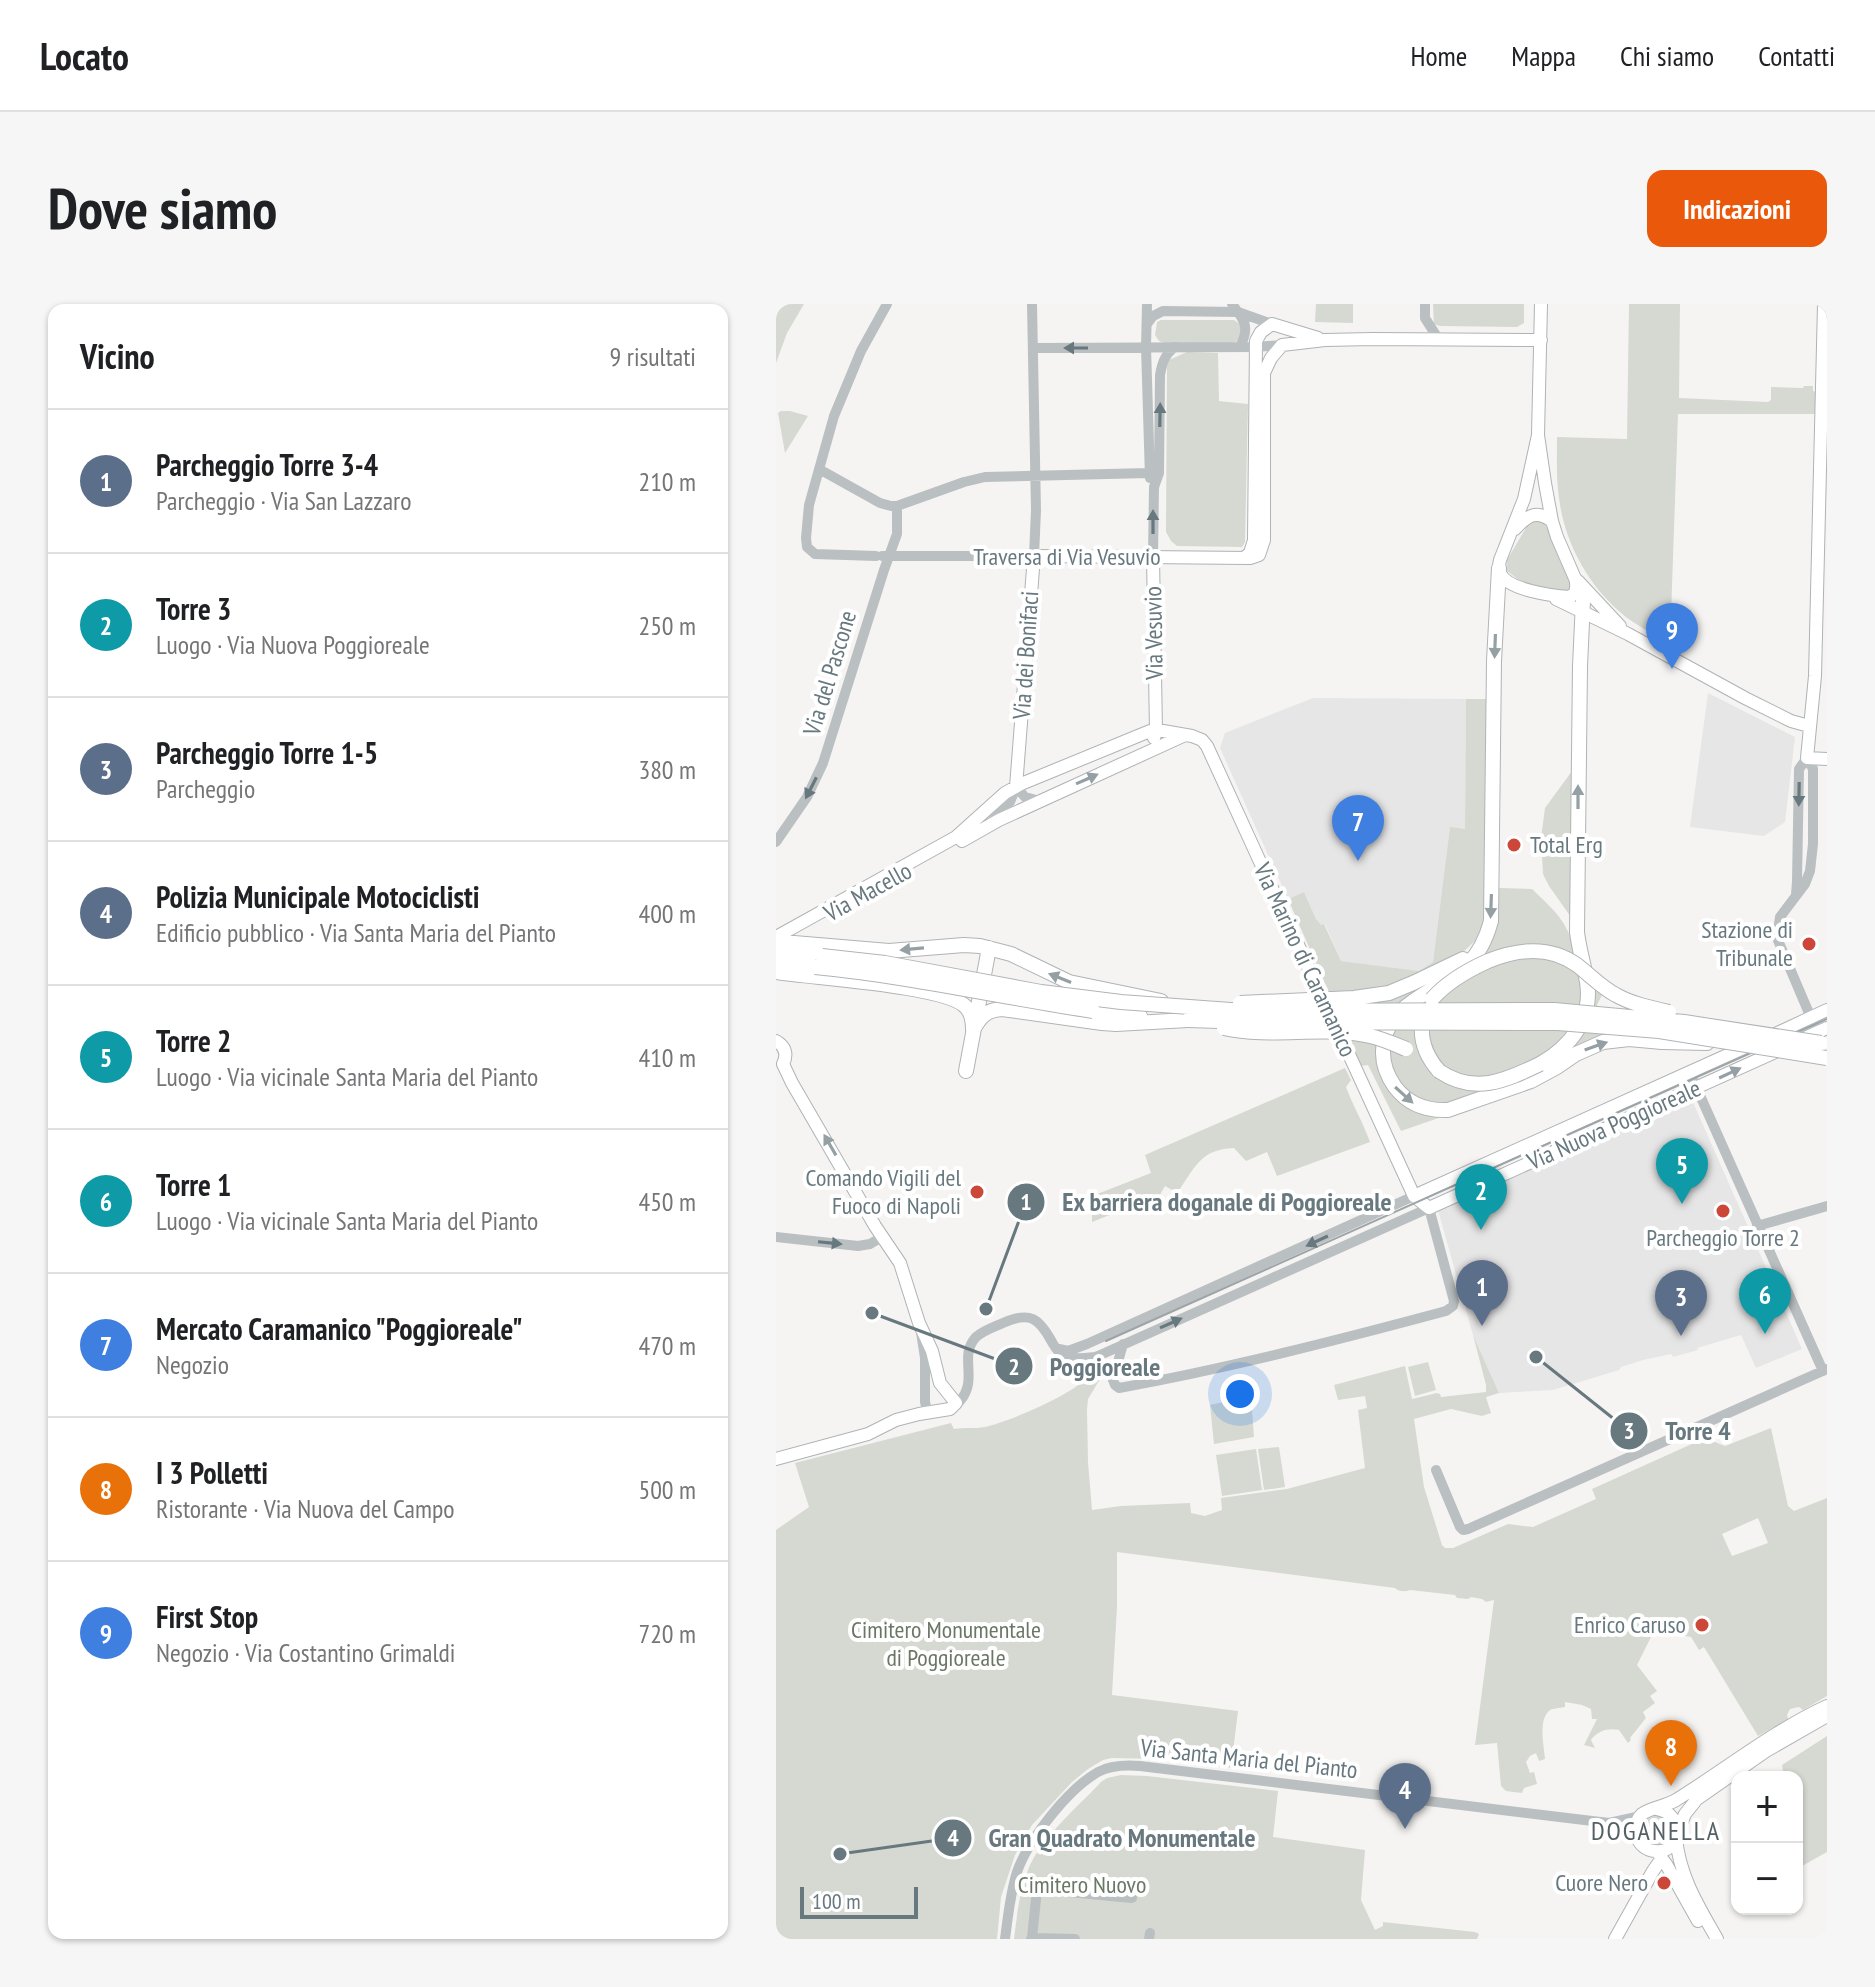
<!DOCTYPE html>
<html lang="it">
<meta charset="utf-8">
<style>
body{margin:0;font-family:"PT Sans Narrow",sans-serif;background:#f6f6f6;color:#202124}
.controls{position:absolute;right:24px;bottom:24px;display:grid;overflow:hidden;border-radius:16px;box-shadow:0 2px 6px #0004}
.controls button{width:72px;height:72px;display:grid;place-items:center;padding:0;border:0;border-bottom:2px solid #e0e0e0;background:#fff;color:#202124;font:40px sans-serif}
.scale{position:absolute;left:24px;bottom:20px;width:118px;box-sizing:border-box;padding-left:8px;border:4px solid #67787f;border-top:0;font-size:22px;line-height:28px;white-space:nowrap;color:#67787f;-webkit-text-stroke:6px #fff;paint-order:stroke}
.you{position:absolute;left:464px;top:1090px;width:28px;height:28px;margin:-20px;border:6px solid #fff;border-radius:50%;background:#1a73e8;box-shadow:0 0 0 12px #1a73e833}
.badge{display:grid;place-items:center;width:52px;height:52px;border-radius:50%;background:#ea580c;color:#fff;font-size:26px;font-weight:700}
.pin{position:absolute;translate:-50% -66px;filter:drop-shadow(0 2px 4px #0008)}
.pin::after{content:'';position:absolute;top:42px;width:28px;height:24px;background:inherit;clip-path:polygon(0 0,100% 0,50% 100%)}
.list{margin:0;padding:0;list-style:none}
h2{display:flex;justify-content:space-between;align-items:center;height:104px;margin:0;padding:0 32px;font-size:34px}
h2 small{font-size:26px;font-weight:400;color:#757577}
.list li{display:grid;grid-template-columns:52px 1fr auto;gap:24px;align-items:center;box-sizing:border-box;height:144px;padding:0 32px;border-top:2px solid #e0e0e0}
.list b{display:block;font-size:30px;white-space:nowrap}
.list p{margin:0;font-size:26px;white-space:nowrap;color:#757577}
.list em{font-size:26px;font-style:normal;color:#757577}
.map{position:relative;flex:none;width:1051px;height:1635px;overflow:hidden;border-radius:16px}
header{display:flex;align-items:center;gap:48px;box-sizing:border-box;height:112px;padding:0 40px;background:#fff;border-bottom:2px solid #e0e0e0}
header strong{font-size:38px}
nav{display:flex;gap:44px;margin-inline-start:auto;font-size:28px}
.intro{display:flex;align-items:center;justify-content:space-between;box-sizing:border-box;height:192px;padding:0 48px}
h1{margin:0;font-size:56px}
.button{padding:20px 36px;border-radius:16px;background:#ea580c;color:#fff;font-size:28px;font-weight:700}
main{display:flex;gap:48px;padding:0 48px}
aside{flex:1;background:#fff;border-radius:16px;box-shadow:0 2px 6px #0004}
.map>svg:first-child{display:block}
.built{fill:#e5e6e5}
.green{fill:#d5d9d1;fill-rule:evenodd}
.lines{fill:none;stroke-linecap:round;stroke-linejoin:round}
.major-casing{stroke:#aeb3b5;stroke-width:14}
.highway-casing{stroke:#b0b4b6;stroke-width:16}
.minor{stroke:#babfc1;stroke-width:10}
.major{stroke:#fff;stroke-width:12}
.highway{stroke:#fff;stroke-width:14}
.tram{stroke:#9ca4a7;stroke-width:2}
.highway-bridge-casing{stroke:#b0b4b6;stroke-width:16;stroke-linecap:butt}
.highway-bridge{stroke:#fff;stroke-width:14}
.oneway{fill:#67787f}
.oneway2{fill:#95a0a5}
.poi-dot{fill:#cd4739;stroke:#fff;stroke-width:3}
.labels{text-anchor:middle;stroke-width:8;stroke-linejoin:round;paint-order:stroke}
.street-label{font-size:24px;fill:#67787f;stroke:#fff}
.poi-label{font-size:24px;fill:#67787f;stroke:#fff;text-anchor:end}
.park-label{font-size:24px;fill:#6b7765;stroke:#fff}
.neighbourhood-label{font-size:26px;letter-spacing:2px;fill:#546065;stroke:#fff}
.leader{fill:none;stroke:#67787f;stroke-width:3}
.callout-dot{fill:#67787f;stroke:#fff;stroke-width:3}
.mark-label{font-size:24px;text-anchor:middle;font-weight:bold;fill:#fff}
.callout-label{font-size:26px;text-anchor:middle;font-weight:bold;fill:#67787f;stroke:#fff;stroke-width:8;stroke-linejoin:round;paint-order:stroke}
</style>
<header>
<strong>Locato</strong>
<nav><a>Home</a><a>Mappa</a><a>Chi siamo</a><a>Contatti</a></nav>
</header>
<div class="intro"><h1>Dove siamo</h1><a class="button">Indicazioni</a></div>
<main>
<aside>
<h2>Vicino<small>9 risultati</small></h2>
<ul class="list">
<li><span class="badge" style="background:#5c6f8a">1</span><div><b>Parcheggio Torre 3-4</b><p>Parcheggio · Via San Lazzaro</p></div><em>210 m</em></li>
<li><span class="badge" style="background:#0f9aa8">2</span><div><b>Torre 3</b><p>Luogo · Via Nuova Poggioreale</p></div><em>250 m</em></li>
<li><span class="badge" style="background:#5c6f8a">3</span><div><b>Parcheggio Torre 1-5</b><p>Parcheggio</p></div><em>380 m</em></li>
<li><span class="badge" style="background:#5c6f8a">4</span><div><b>Polizia Municipale Motociclisti</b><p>Edificio pubblico · Via Santa Maria del Pianto</p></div><em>400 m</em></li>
<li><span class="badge" style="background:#0f9aa8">5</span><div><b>Torre 2</b><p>Luogo · Via vicinale Santa Maria del Pianto</p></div><em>410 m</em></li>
<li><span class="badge" style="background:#0f9aa8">6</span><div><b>Torre 1</b><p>Luogo · Via vicinale Santa Maria del Pianto</p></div><em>450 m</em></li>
<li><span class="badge" style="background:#3f7fe0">7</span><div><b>Mercato Caramanico &quot;Poggioreale&quot;</b><p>Negozio</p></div><em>470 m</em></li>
<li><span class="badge" style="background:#e8710a">8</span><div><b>I 3 Polletti</b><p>Ristorante · Via Nuova del Campo</p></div><em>500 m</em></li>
<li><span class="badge" style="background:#3f7fe0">9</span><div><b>First Stop</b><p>Negozio · Via Costantino Grimaldi</p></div><em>720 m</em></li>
</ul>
</aside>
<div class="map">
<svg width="1051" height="1635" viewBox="0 0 1051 1635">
<rect width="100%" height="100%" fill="#f5f4f2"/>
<path class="built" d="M932,389l87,44 -10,85 -21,14 -74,-9z
M537,394l153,1 -1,130 -15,-1 -17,134 -14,9 -78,-10 -16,-37 -4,1 -5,-6 -12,-27 -16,7 -68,-151 5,-15z
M916,796l110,249 -46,19 -15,-33 -44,13 1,2 -25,7 -2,-3 -28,6 -22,7 -2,3 -66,20 -54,3 -26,-58 -35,-125z"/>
<path class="green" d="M2,0h26l-17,29 -11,30v-55z
M540,0h37v19l-38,-1z
M657,0h91v19l-7,4 -77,-1 -6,-2z
M853,0h51l-1,94 89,4 3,-2v-13l32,1 1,-2h9v5l3,1v22h-138l-8,230c-12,-7 -25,-14 -37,-22 -40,-28 -68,-75 -74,-124 -3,-20 -2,-41 -2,-61l70,2z
M385,16h73l6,4 2,7 -4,10 -6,2h-68l-5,-2 -4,-6 2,-13z
M411,48l31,1 1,48 29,3 -3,138 -3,5 -65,-1 -6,-5 -5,-9 1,-165 2,-7z
M5,107h9l18,5 -23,37 -7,-40z
M760,217l8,2 3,4 12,32 14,26v3l-9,5 -41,-10 -16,-12v-11l20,-34z
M690,395h24l-3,219 -12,23 -12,11 -63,31 4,9 56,-28c-22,14 -53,30 -70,50 -24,29 -8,87 29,97 12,3 25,2 37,1l-3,-7c-16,3 -33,0 -46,-12 -10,-9 -19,-23 -20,-37 -2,-40 39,-61 68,-80 11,-7 22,-12 29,-23 14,-21 14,-41 15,-65l33,1c10,10 22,20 30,32 7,10 13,27 16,40 12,51 2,76 -45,101l4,8 37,-25 13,-17 6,-39 9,6 -5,10 16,39 -157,68 -55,19 -33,-66 -7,1 -73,-167 16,-7 12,27 5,6 3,-1 17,37 78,10 14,-9 17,-135 15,2z
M799,466l-2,150 -24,-34 -6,-12 -2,-36 4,-30 27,-37z
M569,764l6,12 -5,7c7,19 17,35 24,55l-93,34 -10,-24 -21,9 -12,-13c-34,1 -39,20 -57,45l-12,-7 -8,14 -35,10 -30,12v-26l59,-23 -6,-18z
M697,1031l26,58 -13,4 5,16 -9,3 -31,-7 -37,10 10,68 18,58 3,3h8l55,-24 25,3 63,-28 -4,-10 113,-51 20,8 46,-18 17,78 6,5 33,-13v198l-24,14 -4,-3 -9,2 -3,6 1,4 -30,17 -54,-89 -5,3 -8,-13 -37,-6 -17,34 20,26 -7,5 5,7 -12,9 3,6 -16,20 1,2 -3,3 -9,-13c-10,-2 -21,0 -28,10l4,8 -11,-3 13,-26h-5l-1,-10 -9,-4 -17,-3v5c-1,0 -11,2 -13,2 -15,7 -8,37 -7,50l-6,2 -3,-8 -6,3 -4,6 4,11 4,-1 3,12 -13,4 -2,5 -16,-2 -5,-5 -4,-43 -22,2 19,-145 -8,2 -4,-3 -11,-2 -3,2 -11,-1 -2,-3 -45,-5c-5,2 -11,2 -15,-2l-278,-36v55l-5,88 126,16 -7,57 -75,-9 -44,-1 -9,2 -15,9 -16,13 -40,43 -17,30 -14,42 -4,42h-221v-409l33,-23 -14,-44 156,-40 3,6c10,-2 20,0 31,-2 26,-6 98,-36 111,-59l5,-2 2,8 -15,25 -1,11 1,52 4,48 29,-4 69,-3 1,10 14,3 17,-6 -1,-12 66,-9 78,-21 -7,-58 9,-2 -2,-12 -27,4 -4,-15 71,-19 7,33 25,-6 3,1 1,3 45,-5v-7zM982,1214l10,25 -36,13 -10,-22z
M652,1058l8,28 -21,6 -7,-29z
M475,1092l3,41 -40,7 -4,-39z
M503,1143l6,40 -21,3 -6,-41z
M480,1145l6,41 -40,6 -6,-41z
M1051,1432v116l-25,14 -5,-25v-64h-13l-2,-12z
M345,1471l26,1 131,15 -5,46 92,13 -4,50 14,30 8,-4v-4l92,10 4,2 -2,5h-463c3,-23 5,-47 14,-69 13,-33 49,-62 73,-88l6,-4z
M877,1509l16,5 3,22 -15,9 -15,-8 -3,-17z"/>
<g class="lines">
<defs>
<path id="major" d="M1048,0l-9,372 -8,82 20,1
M762,131l-14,64 -24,61c-1,4 -2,8 0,13 7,17 53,23 70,24l5,-4 2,-10 -20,-46 -5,-16 -7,-38 -7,-48 3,-131
M739,225c12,-13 21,-20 37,-8
M377,253l3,174 -2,7
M468,254l6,-5 4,-13 2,-199 5,-9 11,-8 46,14
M802,277l42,45
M780,295l72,35 117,64 46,23 18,5
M240,483l18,-231 216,2 9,-3 5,-15v-167l7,-15 11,-13 43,-5 48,-1 168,1
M186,537l37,-21 184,-84
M0,633l180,-100 49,-44 16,-9 129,-53h13l29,5 10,4 5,6 119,260
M560,722l78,170 15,12 353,-159
M995,732l56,-26
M0,737c9,5 12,13 7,23l9,19 83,143 25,37 19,60 13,28 8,32 16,20 -6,6 -31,5 -23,6 -28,14 -92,25
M1022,737l29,-13
M638,892l336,-151
M881,1505c29,5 25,45 -2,42 -18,-1 -26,-24 -13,-37 8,-6 24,-8 34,-14 50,-31 97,-69 151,-94
M902,1527l7,-17 12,-15 69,-48 61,-35
M900,1533c3,39 23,70 41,102
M881,1548l9,12 32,57
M839,1635l38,-68 9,-13"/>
<path id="highway" d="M723,264l-5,93 -3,260c-4,15 -12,32 -23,43 -29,29 -86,38 -85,89 0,12 5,24 12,34 13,17 32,24 53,23l83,-29 26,-14 19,-13 27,-12 26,-3 33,3 45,1
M0,639h18l95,8 75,-6 16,1 31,8 58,28 92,19
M0,649l46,3
M4,661l35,2
M0,668c35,6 170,13 190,35 6,6 7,15 7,23
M637,679l50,-24
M317,707l47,5
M648,710c-6,22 0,40 15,57
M197,726c7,-13 13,-20 29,-21l100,14 14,1 72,-4
M764,760c30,-17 53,-45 47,-82 -3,-17 -8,-33 -10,-50l3,-266 3,-65 -1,-9 -5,-9
M190,767l23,-123"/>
</defs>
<use href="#major" class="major-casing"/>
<use href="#highway" class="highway-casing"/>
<path class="minor" d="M371,0l-1,43 4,131
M456,0c13,17 18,23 8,43
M649,0v14l14,22
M371,20l6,-8 10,-5 75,1 34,12
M257,44l222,-1 27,-2
M43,165l61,34 11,3h6l67,-24 21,-5 163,-4
M100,252l-61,-2 -8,-7 -1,-9 3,-33 25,-89 27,-65 26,-47
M106,252h152l2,-46 -4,-206
M377,253l1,-70 5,-14 1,-98c2,-12 5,-21 15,-28
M240,483l9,10 15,4
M216,517l18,-19 6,-15
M0,538l31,-45 16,-34 61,-193 13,-36v-28
M1020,591l1,-14 2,-112 8,-11 6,11v75l-3,27 -5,13 -25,33 -3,21 40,94
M914,769l133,298
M981,922l70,-20
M0,933l82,9 12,-2 12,-7
M145,1028l4,26v44l2,8
M283,1045l9,2 19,-7 327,-148
M184,1097c19,-22 -2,-45 16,-64 8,-7 18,-10 27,-14 27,-12 36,-5 49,19 3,5 6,11 12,14 8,4 22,2 31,1l3,-1 331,-148 25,93 -1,5 -7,5c-108,29 -217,57 -327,77l-4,-3 -2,-5 10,-36
M660,1166l24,57 3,3 5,-1 359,-160
M256,1634l5,-49 95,9
M229,1635c3,-23 5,-45 12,-67 11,-32 51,-83 81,-100 13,-7 28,-7 42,-6l469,57 32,-7
M255,1635l1,-1 43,1
M373,1635l1,-6"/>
<use href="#major" class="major"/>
<use href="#highway" class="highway"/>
<path class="tram" d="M330,1037l721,-322"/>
<defs>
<path id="highway-bridge" d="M46,652l63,7 156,29 80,10 123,9 310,-1 130,12 137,21
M39,663c94,9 185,30 278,44
M656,695c15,-17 36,-29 56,-38 30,-12 61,-16 89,4 13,10 24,22 39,30 16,9 35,13 53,17
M464,699l114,-5 35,-5 24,-10
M412,716l62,2 308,1 101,8 168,27
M448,724c48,11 99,-3 146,8 13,3 24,8 36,13
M663,767c35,24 66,10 101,-7"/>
</defs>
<use href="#highway-bridge" class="highway-bridge-casing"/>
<use href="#highway-bridge" class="highway-bridge"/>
</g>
<defs><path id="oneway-solid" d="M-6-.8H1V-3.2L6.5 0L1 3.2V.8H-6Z" transform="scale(2)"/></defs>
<g class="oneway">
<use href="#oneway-solid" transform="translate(300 44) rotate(180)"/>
<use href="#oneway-solid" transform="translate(384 111) rotate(-89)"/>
<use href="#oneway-solid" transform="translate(377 218) rotate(-90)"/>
<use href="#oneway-solid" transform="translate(35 484) rotate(117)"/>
<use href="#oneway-solid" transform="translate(1023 490) rotate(91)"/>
<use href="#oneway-solid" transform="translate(541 937) rotate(155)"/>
<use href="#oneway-solid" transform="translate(54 939) rotate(6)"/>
<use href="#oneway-solid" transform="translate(395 1019) rotate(-24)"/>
</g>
<g class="oneway2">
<use href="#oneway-solid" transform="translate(719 342) rotate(92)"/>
<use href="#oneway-solid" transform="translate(311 475) rotate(-24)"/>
<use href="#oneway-solid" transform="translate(802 493) rotate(-90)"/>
<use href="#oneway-solid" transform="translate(715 602) rotate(92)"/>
<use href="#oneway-solid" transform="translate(136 645) rotate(175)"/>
<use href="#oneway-solid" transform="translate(284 674) rotate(-158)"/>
<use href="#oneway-solid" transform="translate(820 742) rotate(-19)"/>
<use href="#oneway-solid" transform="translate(954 769) rotate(-25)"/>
<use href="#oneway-solid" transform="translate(628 791) rotate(42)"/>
<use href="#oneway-solid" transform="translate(54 841) rotate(-120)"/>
</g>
<g class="poi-dot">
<circle cx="738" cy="541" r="8"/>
<circle cx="1033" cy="640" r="8"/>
<circle cx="201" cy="888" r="8"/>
<circle cx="947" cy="907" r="8"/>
<circle cx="926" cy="1321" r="8"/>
<circle cx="888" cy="1579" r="8"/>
</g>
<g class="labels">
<g class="street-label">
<text x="291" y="261">Traversa di Via Vesuvio</text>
<text transform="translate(378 329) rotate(-91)" y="8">Via Vesuvio</text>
<text transform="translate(250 351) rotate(-86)" y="8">Via dei Bonifaci</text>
<text transform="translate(54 369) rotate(-73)" y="8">Via del Pascone</text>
<text transform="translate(92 588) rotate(-29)" y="8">Via Macello</text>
<text transform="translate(529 656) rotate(65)" y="8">Via Marino di Caramanico</text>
<text transform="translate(838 821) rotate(-24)" y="8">Via Nuova Poggioreale</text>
<text transform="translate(473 1455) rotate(6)" y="8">Via Santa Maria del Pianto</text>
</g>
<g class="poi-label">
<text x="754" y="549" text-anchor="start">Total Erg</text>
<text x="1017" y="634">Stazione di<tspan x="1017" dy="28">Tribunale</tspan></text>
<text x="185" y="882">Comando Vigili del<tspan x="185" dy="28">Fuoco di Napoli</tspan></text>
<text x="947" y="942" text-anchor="middle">Parcheggio Torre 2</text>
<text x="910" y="1329">Enrico Caruso</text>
<text x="872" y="1587">Cuore Nero</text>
</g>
<g class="park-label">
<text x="170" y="1334">Cimitero Monumentale<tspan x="170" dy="28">di Poggioreale</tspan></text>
<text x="306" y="1589">Cimitero Nuovo</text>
</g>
<g class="neighbourhood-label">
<text x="880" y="1536">DOGANELLA</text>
</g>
</g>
<path class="leader" d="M210 1005L250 898M96 1009L238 1062M760 1053L853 1127M64 1550L177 1534"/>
<g class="callout-dot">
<circle cx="210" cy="1005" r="8"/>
<circle cx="96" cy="1009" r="8"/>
<circle cx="760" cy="1053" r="8"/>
<circle cx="64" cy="1550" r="8"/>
<circle cx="250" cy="898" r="20"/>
<circle cx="238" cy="1062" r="20"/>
<circle cx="853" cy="1127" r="20"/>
<circle cx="177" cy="1534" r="20"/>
</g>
<g class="mark-label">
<text x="250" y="906">1</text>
<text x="238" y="1071">2</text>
<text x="853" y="1135">3</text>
<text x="177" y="1542">4</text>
</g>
<g class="callout-label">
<text x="451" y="907">Ex barriera doganale di Poggioreale</text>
<text x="329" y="1072">Poggioreale</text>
<text x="922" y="1136">Torre 4</text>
<text x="346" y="1543">Gran Quadrato Monumentale</text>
</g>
</svg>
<div class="controls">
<button>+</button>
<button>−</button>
</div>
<div class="scale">100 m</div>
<div class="you"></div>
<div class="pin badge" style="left:706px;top:1022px;background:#5c6f8a">1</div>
<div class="pin badge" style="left:705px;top:926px;background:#0f9aa8">2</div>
<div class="pin badge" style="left:905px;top:1032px;background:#5c6f8a">3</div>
<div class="pin badge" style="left:629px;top:1525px;background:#5c6f8a">4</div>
<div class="pin badge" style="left:906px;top:900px;background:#0f9aa8">5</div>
<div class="pin badge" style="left:989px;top:1030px;background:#0f9aa8">6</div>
<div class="pin badge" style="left:582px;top:557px;background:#3f7fe0">7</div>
<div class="pin badge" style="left:895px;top:1482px;background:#e8710a">8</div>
<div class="pin badge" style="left:896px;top:365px;background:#3f7fe0">9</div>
</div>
</main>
